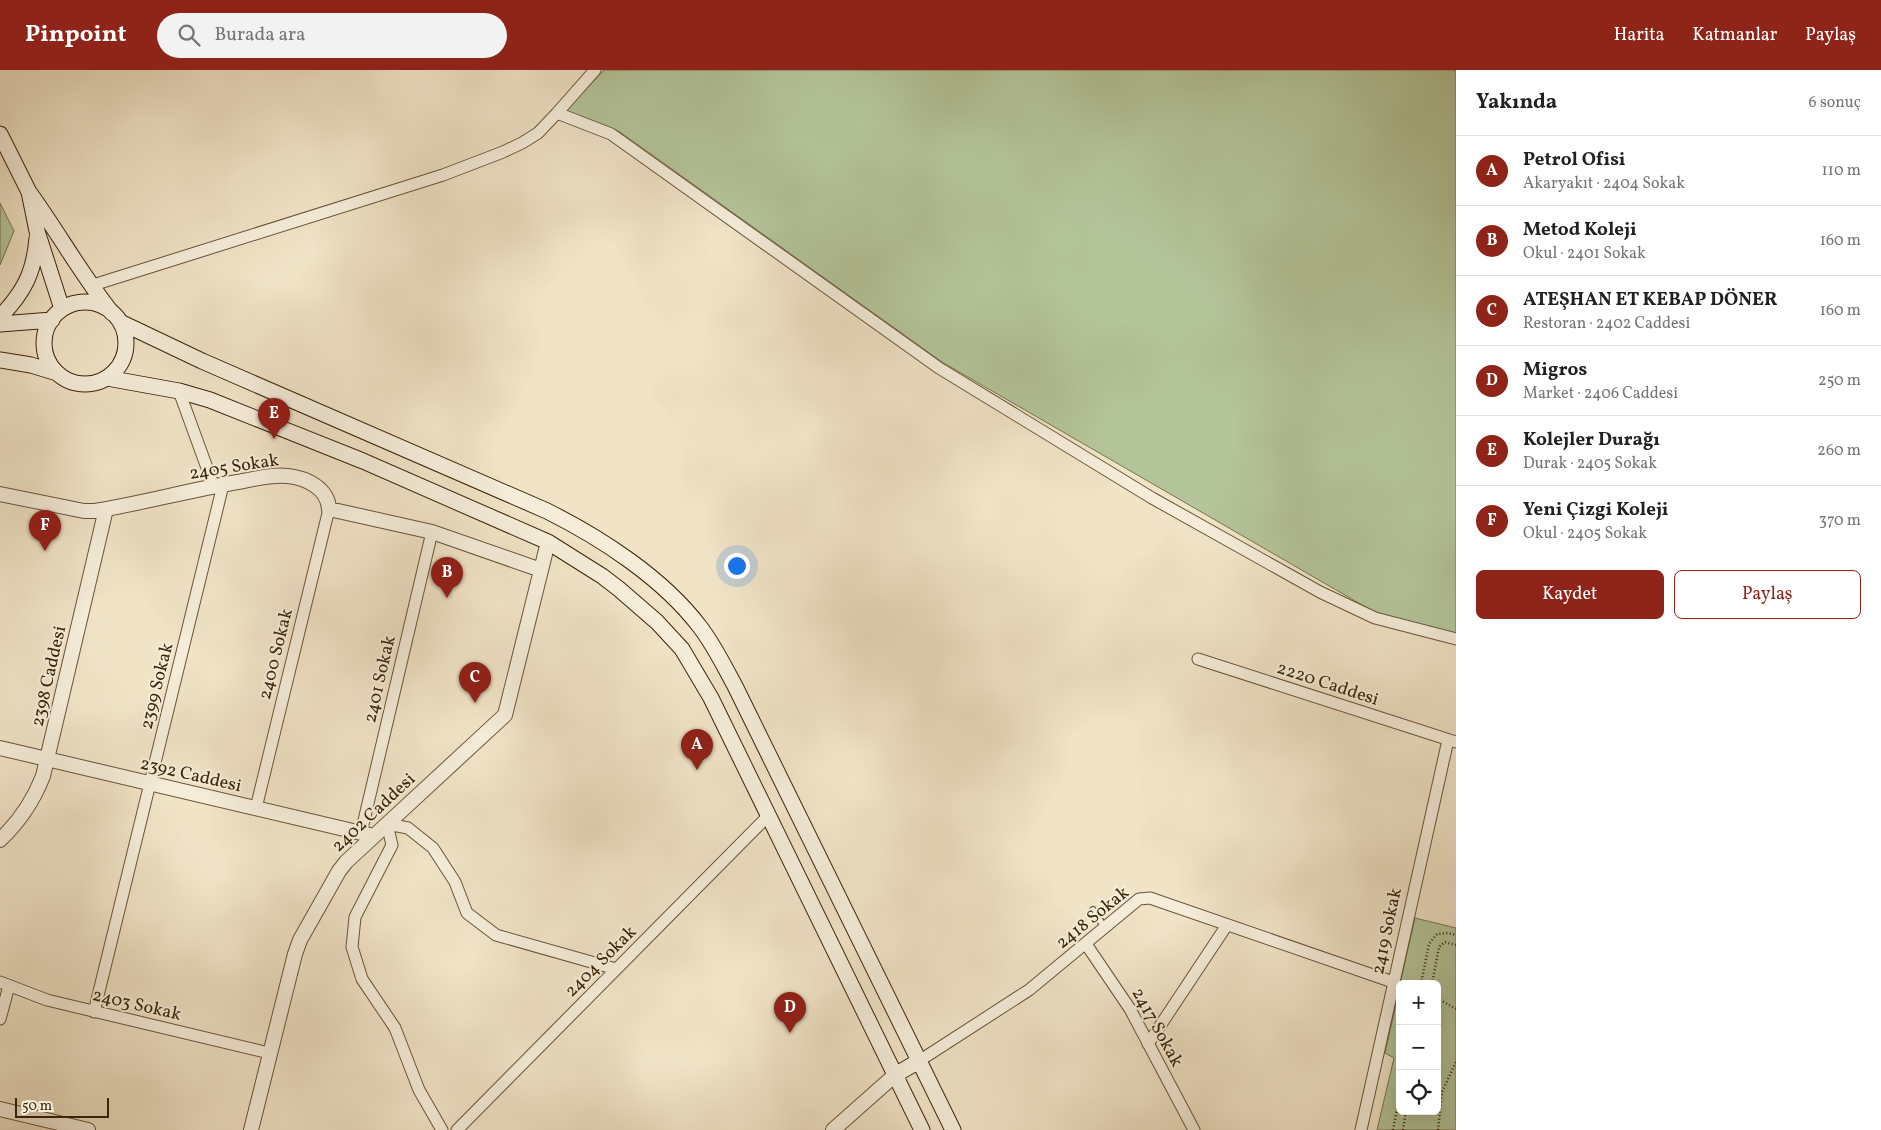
<!DOCTYPE html>
<html lang="tr">
<meta charset="utf-8">
<style>
body{margin:0;font-family:Vollkorn,serif;background:#f2f2f2;color:#202124}
.controls{position:absolute;right:15px;bottom:15px;display:grid;overflow:hidden;border-radius:8px;box-shadow:0 5px 20px #0002}
.controls button{width:45px;height:45px;display:grid;place-items:center;padding:0;border:0;border-bottom:1px solid #e0e0e0;background:#fff;color:#202124;font:25px sans-serif}
.scale{position:absolute;left:15px;bottom:12px;width:94px;box-sizing:border-box;padding-left:5px;border:2px solid #3b2407;border-top:0;font-size:14px;line-height:18px;white-space:nowrap;color:#3b2407;-webkit-text-stroke:4px #f5edda;paint-order:stroke}
.you{position:absolute;left:736px;top:495px;width:18px;height:18px;margin:-12px;border:4px solid #fff;border-radius:50%;background:#1a73e8;box-shadow:0 0 0 8px #1a73e833}
.badge{display:grid;place-items:center;width:32px;height:32px;border-radius:50%;background:#8f2418;color:#fff;font-size:16px;font-weight:700}
.pin{position:absolute;translate:-50% -41px;filter:drop-shadow(0 1px 2px #0008)}
.pin::after{content:'';position:absolute;top:26px;width:18px;height:15px;background:inherit;clip-path:polygon(0 0,100% 0,50% 100%)}
.list{margin:0;padding:0;list-style:none}
h2{display:flex;justify-content:space-between;align-items:center;height:65px;margin:0;padding:0 20px;font-size:21px}
h2 small{font-size:16px;font-weight:400;color:#757577}
.list li{display:grid;grid-template-columns:32px 1fr auto;gap:15px;align-items:center;box-sizing:border-box;height:70px;padding:0 20px;border-top:1px solid #e0e0e0}
.list b{display:block;font-size:19px;white-space:nowrap}
.list p{margin:0;font-size:16px;white-space:nowrap;color:#757577}
.list em{font-size:16px;font-style:normal;color:#757577}
.actions{display:flex;gap:10px;padding:15px 20px}
.actions a{flex:1;padding:11px 0;border:1px solid #8f2418;border-radius:8px;text-align:center;font-size:18px;color:#8f2418}
.actions .main{background:#8f2418;color:#fff}
.icon{flex:none;width:28px;height:28px;fill:none;stroke:currentColor;stroke-width:2;stroke-linecap:round;stroke-linejoin:round}
.map{position:relative;flex:none;width:1456px;height:1060px;overflow:hidden}
header{display:flex;align-items:center;gap:30px;box-sizing:border-box;height:70px;padding:0 25px;background:#8f2418;color:#fff}
header strong{font-size:24px}
nav{display:flex;gap:28px;margin-inline-start:auto;font-size:18px}
.search{width:350px;height:45px;background:#f2f2f2;display:flex;align-items:center;gap:12px;box-sizing:border-box;padding:0 18px;border-radius:28px;color:#757577;font-size:19px}
main{display:flex}
aside{flex:1;background:#fff}
.map>svg:first-child{display:block}
.green{fill:#b4c59a;stroke:#787450}
.lines{fill:none;stroke-linecap:round;stroke-linejoin:round}
.service-casing{stroke:#685437;stroke-width:8}
.minor-casing{stroke:#685437;stroke-width:13}
.tertiary-casing{stroke:#685437;stroke-width:16}
.secondary-casing{stroke:#3b2407;stroke-width:17}
.path{stroke:#3b2407;stroke-width:2.5;stroke-dasharray:1 2.5;stroke-linecap:butt}
.service{stroke:#f5edda;stroke-width:5.5}
.minor{stroke:#f5edda;stroke-width:11}
.tertiary{stroke:#f5edda;stroke-width:14}
.secondary{stroke:#f5edda;stroke-width:15}
.labels{text-anchor:middle;stroke-width:4;stroke-linejoin:round;paint-order:stroke}
.street-label{font-size:18px;fill:#3b2407;stroke:#f5edda}
</style>
<header>
<strong>Pinpoint</strong>
<div class="search"><svg class="icon" aria-label="search" viewBox="0 0 24 24"><circle cx="10" cy="10" r="6"/><path d="M15 15l6 6"/></svg>Burada ara</div>
<nav><a>Harita</a><a>Katmanlar</a><a>Paylaş</a></nav>
</header>
<main>
<div class="map">
<svg width="1456" height="1060" viewBox="0 0 1456 1060">
<rect width="100%" height="100%" fill="#f0e3c6"/>
<filter id="stains"><feTurbulence type="fractalNoise" baseFrequency=".004" numOctaves="4"/><feColorMatrix values="0 0 0 0 .2 0 0 0 0 .09 0 0 0 0 .02 0 0 0 .5 -.17"/></filter>
<radialGradient id="worn" r=".72"><stop offset=".6" stop-color="#630" stop-opacity="0"/><stop offset="1" stop-color="#630" stop-opacity=".3"/></radialGradient>
<path class="green" d="M604,0h852v565l-80,-22 -434,-251 -322,-230 -56,-19z
M0,133l14,28 -14,34z
M1415,848l41,10v202h-79l17,-72 -9,-5 15,-67v125h37v-127h-37z"/>
<g class="lines">
<defs>
<path id="service" d="M1093,840l12,18"/>
<path id="minor" d="M557,43l38,-43
M90,216l353,-111 60,-23 19,-9 16,-10 19,-20 54,21 328,234 213,130 168,94 55,26 81,21
M179,321l35,96
M1198,589l258,83
M256,738l73,-299
M361,763l71,-301
M1086,874l44,65 64,121
M0,912l47,18 222,53
M94,942l129,-527
M0,949l9,-33
M1148,974l79,-119
M919,991l110,-71 110,-91 11,-1 243,84
M442,1060l-23,-40 -24,-62 -33,-49 -10,-32 3,-30 37,-72 -5,-21 21,4 25,20 22,34 12,31 29,22 120,34
M457,1060l311,-314
M1361,1060l87,-390"/>
<path id="tertiary" d="M0,424l84,17h11c48,-8 95,-21 143,-29 16,-3 34,-8 50,-6 18,2 40,12 41,33l103,23 109,38
M0,678l374,88
M0,770c20,-19 33,-38 43,-64l63,-267
M0,1039l88,21
M251,1060l44,-176 5,-14 39,-69 7,-9 159,-147 43,-173
M833,1060l62,-55"/>
<path id="secondary" d="M0,64l29,58
M44 273a41 41 0 1 1 82 0a41 41 0 1 1-82 0Z
M62,239l-25,-78 -8,-39c29,40 52,82 83,121
M0,247c24,-25 34,-44 37,-79
M120,252l82,39 345,150c54,27 116,67 153,116 14,18 24,39 35,59l218,444
M0,254l52,-4
M0,290l31,5 26,8
M107,308l72,13 31,9 153,61 185,81 54,34 17,13 38,33 25,27 29,49 211,432
M895,1005l24,-14"/>
</defs>
<use href="#service" class="service-casing"/>
<use href="#minor" class="minor-casing"/>
<use href="#tertiary" class="tertiary-casing"/>
<use href="#secondary" class="secondary-casing"/>
<path class="path" d="M1421,914l8,-40 8,-10 11,-1 8,2
M1432,914l7,-37 6,-5 11,3
M1437,928l19,11
M1393,1060l7,-37
M1403,1060l3,-19
M1438,1060l4,-38 14,-30"/>
<use href="#service" class="service"/>
<use href="#minor" class="minor"/>
<use href="#tertiary" class="tertiary"/>
<use href="#secondary" class="secondary"/>
</g>
<g class="labels">
<g class="street-label">
<text transform="translate(234 396) rotate(-9)" y="6">2405 Sokak</text>
<text transform="translate(275 584) rotate(-76)" y="6">2400 Sokak</text>
<text transform="translate(48 606) rotate(-77)" y="6">2398 Caddesi</text>
<text transform="translate(379 609) rotate(-77)" y="6">2401 Sokak</text>
<text transform="translate(1328 613) rotate(18)" y="6">2220 Caddesi</text>
<text transform="translate(156 616) rotate(-76)" y="6">2399 Sokak</text>
<text transform="translate(191 704) rotate(13)" y="6">2392 Caddesi</text>
<text transform="translate(373 742) rotate(-43)" y="6">2402 Caddesi</text>
<text transform="translate(1092 847) rotate(-39)" y="6">2418 Sokak</text>
<text transform="translate(1386 861) rotate(-78)" y="6">2419 Sokak</text>
<text transform="translate(600 891) rotate(-45)" y="6">2404 Sokak</text>
<text transform="translate(137 934) rotate(13)" y="6">2403 Sokak</text>
<text transform="translate(1158 957) rotate(61)" y="6">2417 Sokak</text>
</g>
</g>
<rect width="100%" height="100%" filter="url(#stains)"/>
<rect width="100%" height="100%" fill="url(#worn)"/>
</svg>
<div class="controls">
<button>+</button>
<button>−</button>
<button><svg class="icon" aria-label="locate" viewBox="0 0 24 24"><circle cx="12" cy="12" r="6"/><path d="M12 2v4M12 18v4M2 12h4M18 12h4"/></svg></button>
</div>
<div class="scale">50 m</div>
<div class="you"></div>
<div class="pin badge" style="left:697px;top:700px">A</div>
<div class="pin badge" style="left:447px;top:528px">B</div>
<div class="pin badge" style="left:475px;top:633px">C</div>
<div class="pin badge" style="left:790px;top:963px">D</div>
<div class="pin badge" style="left:274px;top:369px">E</div>
<div class="pin badge" style="left:45px;top:481px">F</div>
</div>
<aside>
<h2>Yakında<small>6 sonuç</small></h2>
<ul class="list">
<li><span class="badge">A</span><div><b>Petrol Ofisi</b><p>Akaryakıt · 2404 Sokak</p></div><em>110 m</em></li>
<li><span class="badge">B</span><div><b>Metod Koleji</b><p>Okul · 2401 Sokak</p></div><em>160 m</em></li>
<li><span class="badge">C</span><div><b>ATEŞHAN ET KEBAP DÖNER</b><p>Restoran · 2402 Caddesi</p></div><em>160 m</em></li>
<li><span class="badge">D</span><div><b>Migros</b><p>Market · 2406 Caddesi</p></div><em>250 m</em></li>
<li><span class="badge">E</span><div><b>Kolejler Durağı</b><p>Durak · 2405 Sokak</p></div><em>260 m</em></li>
<li><span class="badge">F</span><div><b>Yeni Çizgi Koleji</b><p>Okul · 2405 Sokak</p></div><em>370 m</em></li>
</ul>
<div class="actions"><a class="main">Kaydet</a><a>Paylaş</a></div>
</aside>
</main>
